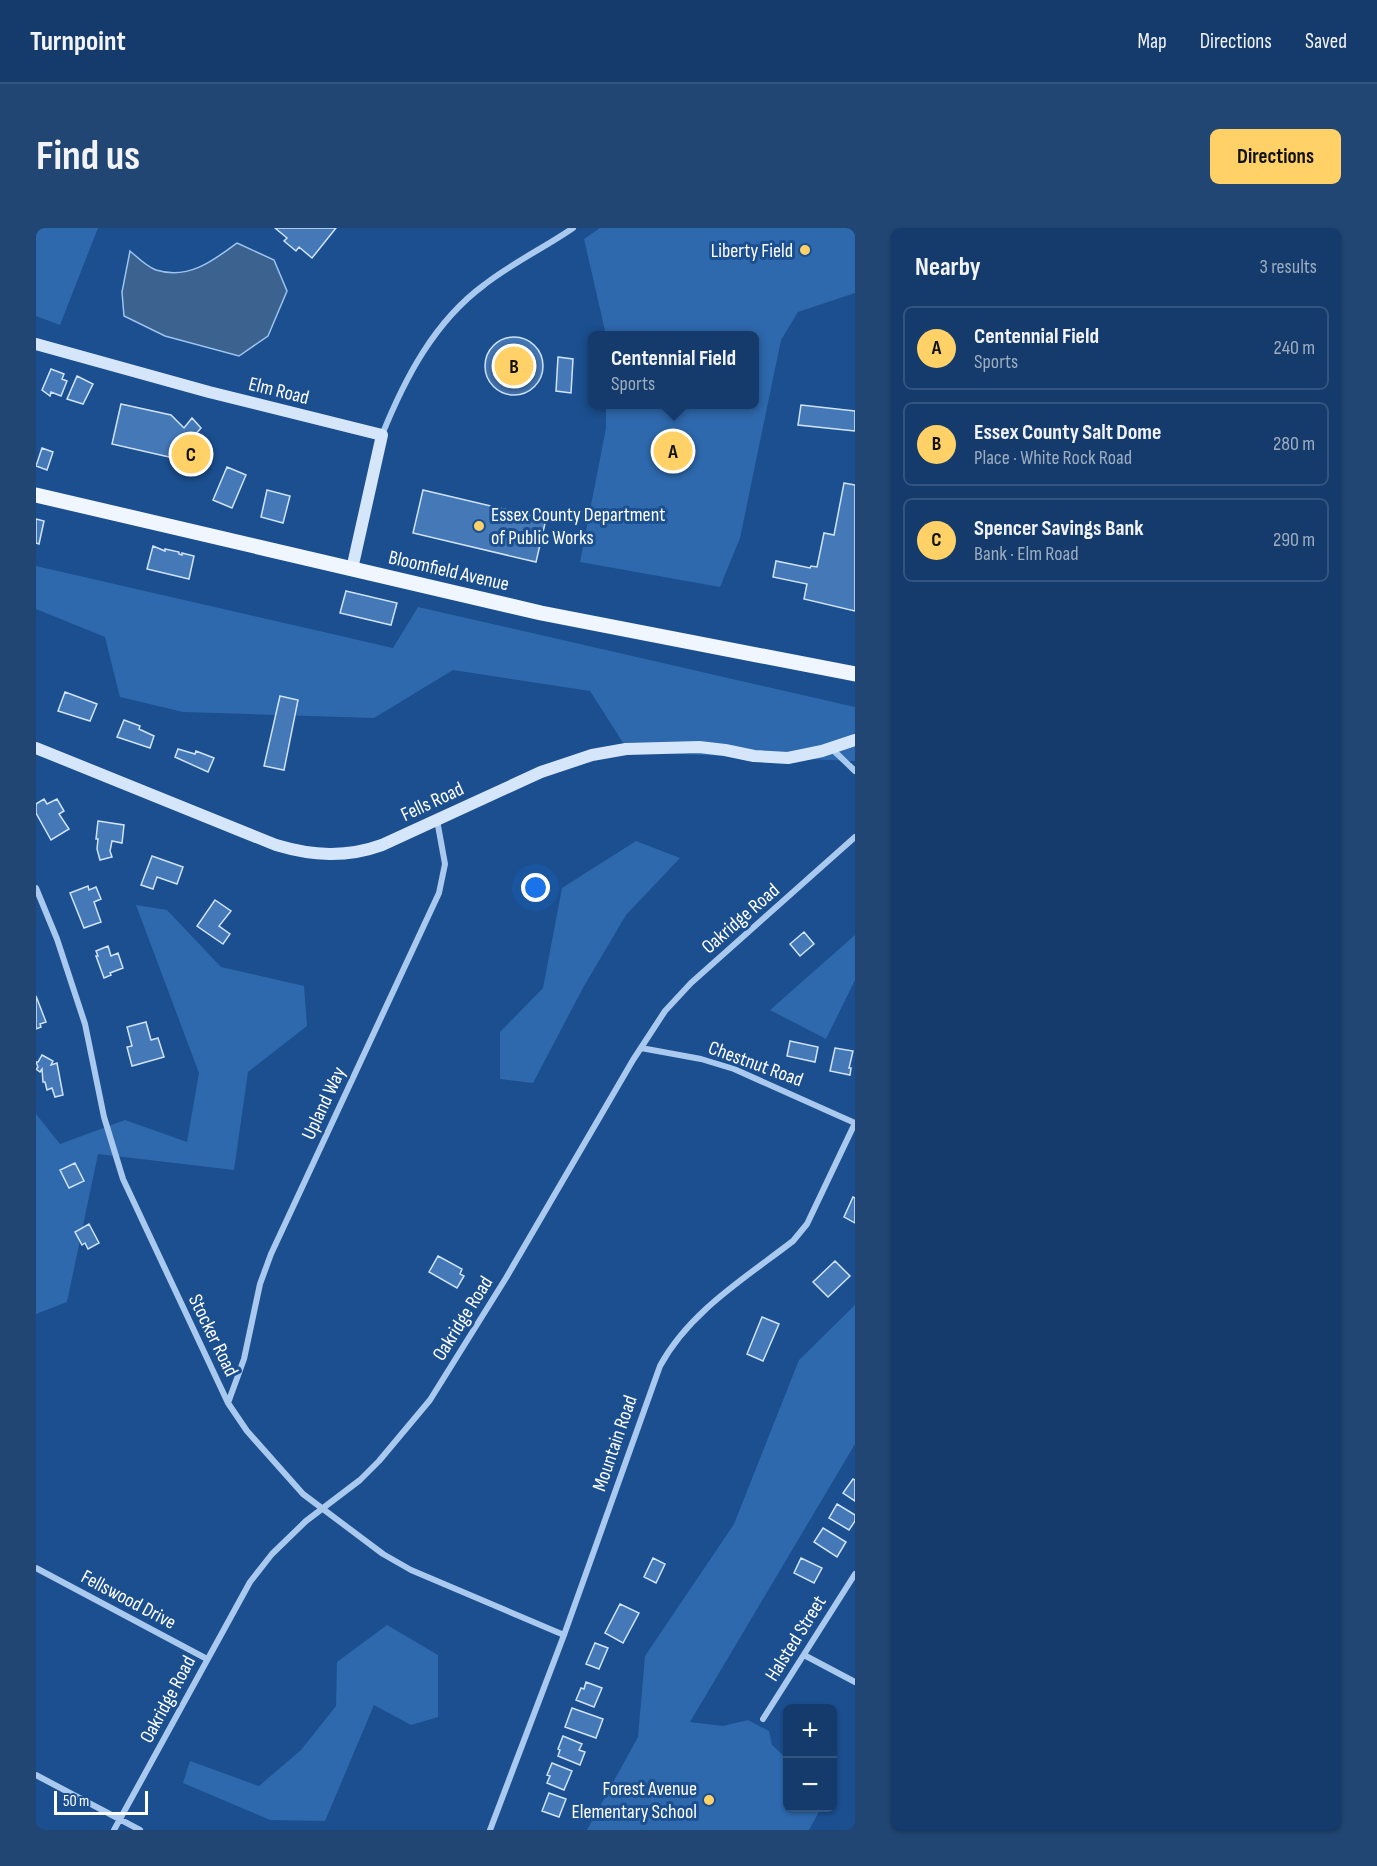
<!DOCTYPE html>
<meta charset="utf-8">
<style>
body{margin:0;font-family:"Sofia Sans Condensed",sans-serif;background:#214673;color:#f1f3f6}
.controls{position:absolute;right:18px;bottom:18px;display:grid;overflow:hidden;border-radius:9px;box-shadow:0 2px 4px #0004}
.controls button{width:54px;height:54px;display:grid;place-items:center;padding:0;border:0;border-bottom:2px solid #33557e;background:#143b6b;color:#f1f3f6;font:30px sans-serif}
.scale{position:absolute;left:18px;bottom:15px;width:94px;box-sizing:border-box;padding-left:6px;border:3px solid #fff;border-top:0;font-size:16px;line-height:21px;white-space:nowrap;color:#fff;-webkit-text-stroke:4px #1b4f8f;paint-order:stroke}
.you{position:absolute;left:500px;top:660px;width:21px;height:21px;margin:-15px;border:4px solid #fff;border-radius:50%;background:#1a73e8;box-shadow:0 0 0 9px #1a73e833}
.badge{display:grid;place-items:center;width:39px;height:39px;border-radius:50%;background:#ffd166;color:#111;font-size:20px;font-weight:700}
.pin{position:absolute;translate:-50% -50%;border:3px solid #fff;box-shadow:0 2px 6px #0006}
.popup{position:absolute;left:552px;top:103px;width:171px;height:78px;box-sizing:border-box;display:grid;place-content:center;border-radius:9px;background:#143b6b;filter:drop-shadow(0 2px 4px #0005);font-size:20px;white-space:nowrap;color:#9dadc1}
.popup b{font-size:22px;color:#f1f3f6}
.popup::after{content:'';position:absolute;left:50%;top:100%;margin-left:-12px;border:12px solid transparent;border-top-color:#143b6b}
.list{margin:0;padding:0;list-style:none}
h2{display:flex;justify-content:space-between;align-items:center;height:78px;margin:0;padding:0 24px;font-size:26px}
h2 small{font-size:20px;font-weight:400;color:#9dadc1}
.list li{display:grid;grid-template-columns:39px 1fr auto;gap:18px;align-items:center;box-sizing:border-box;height:84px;margin:0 12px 12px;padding:0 12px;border:2px solid #33557e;border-radius:9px}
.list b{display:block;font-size:22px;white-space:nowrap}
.list p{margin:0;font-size:20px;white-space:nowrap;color:#9dadc1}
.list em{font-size:20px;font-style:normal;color:#9dadc1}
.map{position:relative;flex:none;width:819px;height:1602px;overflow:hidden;border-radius:9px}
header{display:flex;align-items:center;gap:36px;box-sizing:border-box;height:84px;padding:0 30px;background:#143b6b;border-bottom:2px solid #33557e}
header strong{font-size:28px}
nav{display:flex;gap:33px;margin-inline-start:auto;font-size:21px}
.intro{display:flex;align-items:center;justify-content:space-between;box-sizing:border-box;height:144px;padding:0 36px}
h1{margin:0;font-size:42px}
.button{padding:15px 27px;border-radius:9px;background:#ffd166;color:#111;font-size:21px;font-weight:700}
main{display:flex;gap:36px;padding:0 36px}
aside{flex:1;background:#143b6b;border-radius:9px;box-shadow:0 2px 4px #0004}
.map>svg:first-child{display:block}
.green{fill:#2e69ad}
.water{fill:#3c6290;stroke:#9cc4f0;stroke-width:1.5}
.building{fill:#4478b7;stroke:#cfe3fa;stroke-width:1.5}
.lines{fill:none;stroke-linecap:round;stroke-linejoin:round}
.street{stroke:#a9c9ee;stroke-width:6}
.secondary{stroke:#d6e6fa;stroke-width:12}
.primary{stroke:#f0f6ff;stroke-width:15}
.poi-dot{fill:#ffd166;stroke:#1b4f8f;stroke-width:2}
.labels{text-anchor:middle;stroke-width:6;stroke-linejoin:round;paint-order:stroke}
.poi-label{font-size:20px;fill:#fff;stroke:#1b4f8f;text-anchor:end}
.street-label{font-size:20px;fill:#fff;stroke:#1b4f8f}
</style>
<header>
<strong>Turnpoint</strong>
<nav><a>Map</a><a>Directions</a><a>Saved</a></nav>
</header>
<div class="intro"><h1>Find us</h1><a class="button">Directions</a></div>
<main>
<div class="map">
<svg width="819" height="1602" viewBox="0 0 819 1602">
<rect width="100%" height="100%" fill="#1b4f8f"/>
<path class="green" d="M0,0h62l-38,97 -24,-9z
M564,0h255v65l-57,19 -17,28 -41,198 -20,49 -140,-25 26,-134v-23l148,-1v-69h-148l-22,-96z
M0,338l357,82 25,-41 437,100v54l-226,-9 -39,-61 -137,-21 -79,48 -191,-6 -63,-15 -15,-60 -69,-28z
M600,613l44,17 -54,57 -42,71 -51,97 -33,-4v-47l43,-44 19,-100z
M100,677l31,5 54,57 83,19 3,40 -59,46 -14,98 -136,-16 -31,148 -31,12v-200l24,30 65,-24 62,22 12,-69z
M819,707v45l-29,59 -56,-29z
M819,1077v139l-165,278 33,4 25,-6 21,11 3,14 15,14 1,49h33l-12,22h-222l51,-93 7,-81 89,-132 65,-164z
M351,1397l51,30v62l-27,8 -37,-20 -49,116 -55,-1 -87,-37 7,-22 69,25 42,-36 35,-44 1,-44z"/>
<path class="water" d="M201,15l37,17 13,31 -19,45 -29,20 -74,-20 -41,-20 -2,-24 8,-41c7,6 17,16 26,19 32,10 57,-9 81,-27z"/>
<path class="building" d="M239,0h61l-24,30 -13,-11 -3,4 -12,-10 3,-3z
M449 138a29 29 0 1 1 58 0a29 29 0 1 1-58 0Z
M522,129l15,2 -2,34 -15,-2z
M15,141l13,5 -2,5 5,2 -6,15 -10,-4 -1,4 -8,-6z
M41,148l16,8 -10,20 -16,-5z
M85,176l50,11 13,13 8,-10 9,10 -8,9 10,11 -3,16 -88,-20z
M765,177l54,6v20l-57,-6z
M6,220l11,4 -6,18 -11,-4z
M191,239l19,8 -14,33 -19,-8z
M808,255l11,2v126l-51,-12 3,-15 -34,-7 3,-16 34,7 1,-2 6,1 7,-34 10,2z
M231,262l23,6 -7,27 -22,-6z
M387,262l123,29 -10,43 -123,-29z
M0,291l8,2 -5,23 -3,-1z
M117,318l12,5v-2l14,3v2l3,1v-2l12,3 -5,23 -42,-10z
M310,363l51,12 -6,22 -51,-12z
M29,464l32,12 -7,17 -32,-10z
M244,468l18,4 -14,70 -20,-4z
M88,492l16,6 -1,3 15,7 -4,12 -33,-11z
M142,521l17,5 1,-3 18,7 -6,14 -33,-15z
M8,571l3,5 10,-5 7,12 -5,3 10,15 -18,11 -15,-27v-9z
M62,593l26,4 -2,18 -10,-2 -2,10 2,6 -12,3 -3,-11 1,-10h-2z
M116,628l31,11 -6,17 -20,-7 -4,12 -12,-4z
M52,658l1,4 7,-3 5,12 -7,3 7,20 -17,6 -14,-35z
M179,672l16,11 -12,15 11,8 -7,10 -26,-18z
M768,704l10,12 -14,12 -10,-12z
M72,718l3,10 7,-3 5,15 -13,5 1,2 -7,3 -8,-22h2l-2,-5z
M0,768l10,26 -6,2 1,3 -5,2z
M110,794l5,18 7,-2 6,19 -32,9 -5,-19 5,-1 -5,-19z
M754,813l28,6 -3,15 -28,-6z
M799,820l18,3 -4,17h2l-1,7 -20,-4z
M6,827l11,6 -2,4 6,-2 6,32 -8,2 -3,-9 -5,2 -2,-8h-2l-1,-13 -2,3 -4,-3 2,-2 -2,-5h2z
M39,935l9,18 -15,7 -9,-18z
M817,969l2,1v25l-11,-6z
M53,996l10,19 -11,6 -3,-6 -3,2 -7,-13z
M402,1028l24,13 -2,5 4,2 -7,12 -28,-16z
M799,1033l15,15 -22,21 -15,-15z
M726,1089l17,7 -16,37 -16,-7z
M817,1251l2,1v21l-12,-8z
M801,1276l18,11v6l-6,9 -20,-12z
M787,1300l23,14 -9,15 -23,-15z
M617,1330l12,6 -9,19 -12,-6z
M765,1330l21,10 -8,15 -20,-10z
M584,1376l19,9 -16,30 -18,-10z
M559,1415l13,5 -9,21 -13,-5z
M550,1454l16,6 -8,19 -18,-7 5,-12 3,1z
M536,1480l31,11 -7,19 -31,-11z
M527,1508l19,8 -3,6 6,2 -5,13 -22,-9 2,-6 -2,-1z
M516,1535l20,8 -8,19 -17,-7 3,-7 -3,-1z
M513,1565l17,6 -7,18 -17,-6z"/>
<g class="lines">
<path class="street" d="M346,207c23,-57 52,-113 102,-150 28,-22 60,-37 89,-57
M796,521l23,22
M0,660l21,51 28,85 19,93 19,62 105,224 19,28 56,63 80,60 28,16 153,65
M605,820l60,11 33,10 121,54
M192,1175l16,-44 16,-75 11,-30 168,-361 6,-29 -8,-44
M0,1340l171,91
M768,1427l51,27
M727,1491l92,-145
M0,1547l104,55
M78,1602l136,-248 22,-28 34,-33 54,-41 19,-19 51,-61 76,-122 127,-218 32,-49 26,-28 164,-146
M454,1602l74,-195 96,-269c29,-54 85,-88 133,-125l14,-17 48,-101"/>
<path class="secondary" d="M0,116l173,48 173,43 -30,134
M0,520l240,97c37,11 70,13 106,0l159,-73 51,-17 34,-6 73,-2 26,3 29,6 34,2 34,-7 33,-11"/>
<path class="primary" d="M0,267l505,118 314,61"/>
</g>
<g class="poi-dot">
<circle cx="769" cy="22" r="6"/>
<circle cx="443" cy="298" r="6"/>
<circle cx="673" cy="1572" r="6"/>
</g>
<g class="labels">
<g class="poi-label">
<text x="757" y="29">Liberty Field</text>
<text x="455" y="293" text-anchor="start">Essex County Department<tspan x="455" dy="23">of Public Works</tspan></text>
<text x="661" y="1567">Forest Avenue<tspan x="661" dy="23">Elementary School</tspan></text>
</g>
<g class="street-label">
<text transform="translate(243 162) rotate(14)" y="7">Elm Road</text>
<text transform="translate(413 342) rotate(13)" y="7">Bloomfield Avenue</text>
<text transform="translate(396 573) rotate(-25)" y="7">Fells Road</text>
<text transform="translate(704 690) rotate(-41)" y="7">Oakridge Road</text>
<text transform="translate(720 835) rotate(20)" y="7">Chestnut Road</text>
<text transform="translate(287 875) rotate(-65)" y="7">Upland Way</text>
<text transform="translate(426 1090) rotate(-58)" y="7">Oakridge Road</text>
<text transform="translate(178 1107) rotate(64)" y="7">Stocker Road</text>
<text transform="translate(578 1215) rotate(-71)" y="7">Mountain Road</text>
<text transform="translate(93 1371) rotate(28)" y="7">Fellswood Drive</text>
<text transform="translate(759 1410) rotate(-58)" y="7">Halsted Street</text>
<text transform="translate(131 1471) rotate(-62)" y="7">Oakridge Road</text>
</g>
</g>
</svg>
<div class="controls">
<button>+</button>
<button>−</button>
</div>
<div class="scale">50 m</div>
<div class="you"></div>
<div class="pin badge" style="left:637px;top:223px">A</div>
<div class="popup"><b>Centennial Field</b>Sports</div>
<div class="pin badge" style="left:478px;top:138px">B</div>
<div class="pin badge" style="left:155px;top:226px">C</div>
</div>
<aside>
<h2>Nearby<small>3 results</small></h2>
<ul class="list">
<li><span class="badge">A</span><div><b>Centennial Field</b><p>Sports</p></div><em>240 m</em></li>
<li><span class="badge">B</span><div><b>Essex County Salt Dome</b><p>Place · White Rock Road</p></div><em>280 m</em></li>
<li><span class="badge">C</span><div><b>Spencer Savings Bank</b><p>Bank · Elm Road</p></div><em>290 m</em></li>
</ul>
</aside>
</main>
